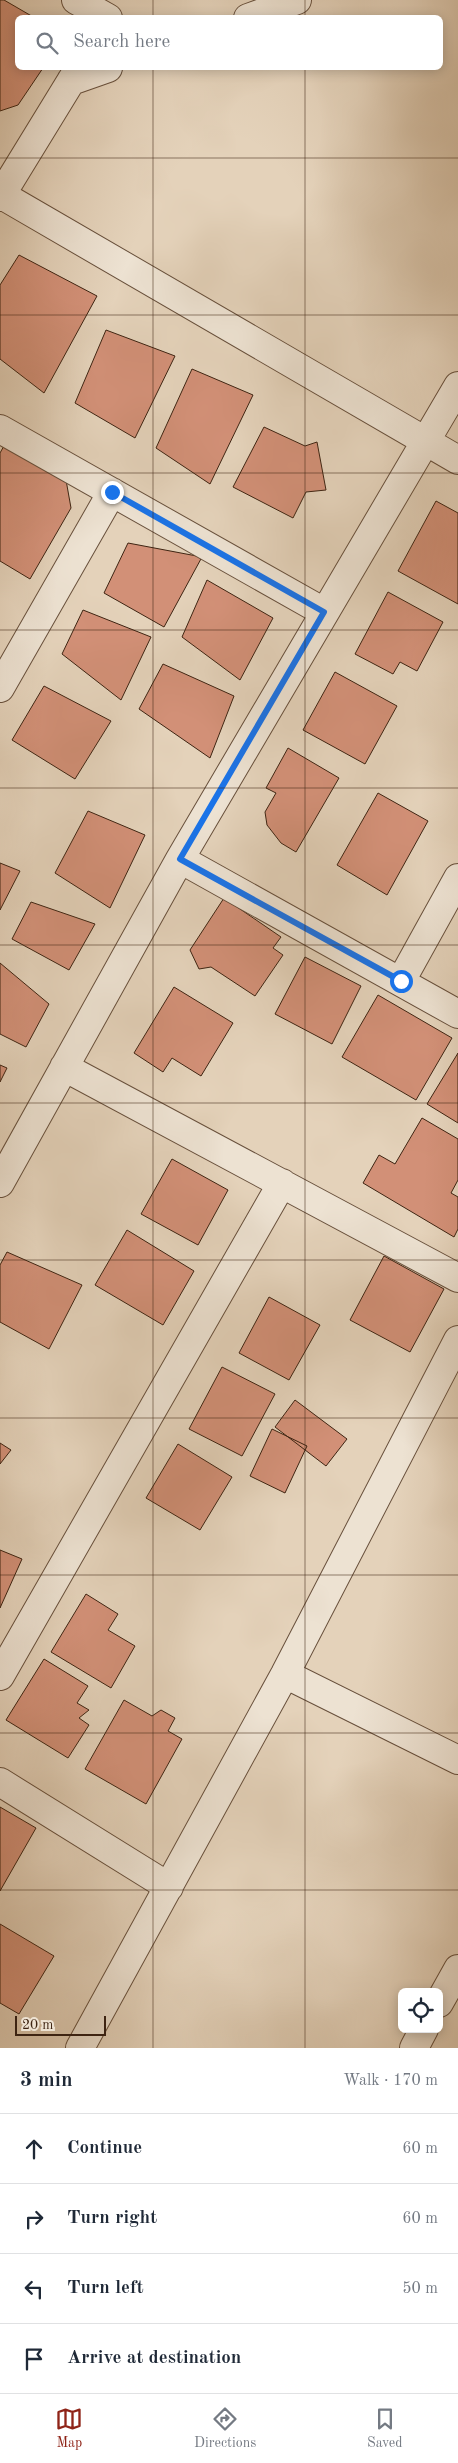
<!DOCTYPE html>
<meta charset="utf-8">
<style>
body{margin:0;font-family:"Old Standard TT",serif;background:#f6f6f7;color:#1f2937}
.controls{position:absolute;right:15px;bottom:15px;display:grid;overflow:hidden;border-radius:8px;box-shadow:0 2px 12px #0003}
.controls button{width:45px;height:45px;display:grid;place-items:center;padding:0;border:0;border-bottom:1px solid #e0e1e3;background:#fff;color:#1f2937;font:25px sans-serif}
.scale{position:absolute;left:15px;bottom:12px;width:91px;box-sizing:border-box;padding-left:5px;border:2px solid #3e2412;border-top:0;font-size:14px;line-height:18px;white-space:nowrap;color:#3e2412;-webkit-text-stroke:4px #ede2d2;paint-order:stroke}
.stop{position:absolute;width:15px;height:15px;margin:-11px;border:4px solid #1a73e8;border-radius:50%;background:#fff}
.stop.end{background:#1a73e8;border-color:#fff;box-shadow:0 1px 5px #0008}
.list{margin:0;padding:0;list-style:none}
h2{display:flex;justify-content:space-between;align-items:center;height:65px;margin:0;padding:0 20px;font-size:21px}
h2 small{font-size:16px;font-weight:400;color:#747a83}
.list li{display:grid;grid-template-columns:32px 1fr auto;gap:15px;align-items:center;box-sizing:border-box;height:70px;padding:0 20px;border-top:1px solid #e0e1e3}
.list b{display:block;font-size:19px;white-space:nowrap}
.list em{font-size:16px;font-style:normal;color:#747a83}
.icon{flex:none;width:28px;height:28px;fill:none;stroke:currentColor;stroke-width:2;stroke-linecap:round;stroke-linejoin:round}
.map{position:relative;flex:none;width:458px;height:2048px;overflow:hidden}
.search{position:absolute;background:#fff;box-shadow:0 2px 12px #0003;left:15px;right:15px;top:15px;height:55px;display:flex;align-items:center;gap:12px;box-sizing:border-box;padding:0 18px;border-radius:8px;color:#747a83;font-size:19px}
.sheet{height:345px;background:#fff}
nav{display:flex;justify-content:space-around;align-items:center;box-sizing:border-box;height:70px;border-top:1px solid #e0e1e3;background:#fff;font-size:14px;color:#747a83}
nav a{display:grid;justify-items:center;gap:2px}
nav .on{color:#8f2418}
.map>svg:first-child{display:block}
.building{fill:#d29077;stroke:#3e2412}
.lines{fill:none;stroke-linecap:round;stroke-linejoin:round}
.minor-casing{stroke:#68503c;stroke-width:30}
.minor{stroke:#ede2d2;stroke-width:28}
.route{stroke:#1a73e8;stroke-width:6}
.grid{fill:none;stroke:#3e2412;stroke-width:1;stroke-opacity:0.55}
</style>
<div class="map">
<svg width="458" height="2048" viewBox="0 0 458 2048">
<rect width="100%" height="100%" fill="#e4d2ba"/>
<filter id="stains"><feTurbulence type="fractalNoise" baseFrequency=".004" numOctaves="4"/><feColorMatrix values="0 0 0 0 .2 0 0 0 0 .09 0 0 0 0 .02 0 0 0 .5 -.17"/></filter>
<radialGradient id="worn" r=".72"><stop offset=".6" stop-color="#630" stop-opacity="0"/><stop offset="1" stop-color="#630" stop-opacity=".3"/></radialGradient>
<path class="building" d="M0,0h4l31,18h-17v50h25l-25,37 -18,6z
M19,255l78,41 -53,97 -44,-34v-74z
M106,330l69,26 -40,82 -60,-35z
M192,369l61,26 -43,89 -54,-36z
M264,427l41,19 12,-4 9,48 -20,2 -13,26 -60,-31z
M5,444l61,36 5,28 -41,71 -30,-18v-108z
M436,501l22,12v91l-60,-33z
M128,543l74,14 -38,70 -60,-34z
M207,580l66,38 -33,62 -58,-43z
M388,592l55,30 -26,49 -17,-9 -7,12 -38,-20z
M83,610l68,27 -30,63 -59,-46z
M163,664l71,32 -24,62 -71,-49z
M335,672l62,34 -32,58 -62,-34z
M44,686l67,35 -36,58 -63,-39z
M288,748l51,30 -43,74 -15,-9 -14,-18 -2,-13 11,-19 -10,-5z
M378,793l50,28 -41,74 -50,-30z
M88,811l57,24 -35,73 -55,-35z
M0,863l20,8 -20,39z
M224,898l57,39 -8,11 10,7 -28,41 -44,-29 -12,2 -9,-19z
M31,902l64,22 -26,46 -57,-31z
M305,957l56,29 -29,58 -57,-30z
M0,963l49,41 -23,43 -26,-13z
M174,987l59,36 -32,53 -29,-18 -9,14 -29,-19z
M378,995l74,43 -36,62 -74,-43z
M458,1053v70l-31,-19z
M0,1065l7,3 -7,14z
M422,1118l36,21v41l-7,13 7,4v32l-4,8 -91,-54 16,-28 16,9z
M172,1159l56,31 -30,55 -57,-31z
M127,1230l67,41 -31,54 -68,-40z
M7,1252l75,33 -33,64 -49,-27v-57z
M384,1256l60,33 -34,63 -60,-32z
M269,1297l51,28 -31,55 -50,-27z
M222,1367l53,27 -33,62 -53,-27z
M295,1400l52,39 -21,27 -51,-39z
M272,1429l35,17 -22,47 -35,-17z
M0,1443l11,7 -11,14z
M178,1444l54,33 -32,53 -54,-32z
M0,1550l22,9 -22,49z
M86,1594l32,20 -10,16 27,16 -24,42 -60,-36z
M44,1659l44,27 -11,17 12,7 -10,8 10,7 -21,33 -62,-38z
M124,1700l28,16 9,-6 14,8 -7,13 14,8 -36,65 -61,-35z
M0,1807l36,21 -36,63z
M0,1924l54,32 -35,58 -19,-11z"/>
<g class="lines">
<defs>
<path id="minor" d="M76,0l32,18
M248,18l49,-18
M71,81l37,-13
M0,194l458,266
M0,197l79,-129
M0,429l324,183
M0,688l112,-196
M180,859l278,155
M401,981l57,-103
M64,1067l394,211
M0,1183l180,-324 278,-473
M285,1674l173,86
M0,1676l282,-493
M0,1782l169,105
M439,2003l19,-34
M80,2048l205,-374 173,-334
M414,2048l10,-19"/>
</defs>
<use href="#minor" class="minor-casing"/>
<use href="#minor" class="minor"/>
</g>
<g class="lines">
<path class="route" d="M112,492l212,120 -144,247 221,122"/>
</g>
<path class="grid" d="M153,0v18M305,0v18M153,68v1980M305,68v1980M0,158h458M0,315h458M0,473h458M0,630h458M0,788h458M0,945h458M0,1103h458M0,1260h458M0,1418h458M0,1575h458M0,1733h458M0,1890h458"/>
<rect width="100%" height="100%" filter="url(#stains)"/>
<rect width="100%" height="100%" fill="url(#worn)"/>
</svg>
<div class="controls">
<button><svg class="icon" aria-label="locate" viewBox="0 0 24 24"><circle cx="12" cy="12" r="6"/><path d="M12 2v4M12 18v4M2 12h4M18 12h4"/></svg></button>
</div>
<div class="scale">20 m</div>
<div class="stop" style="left:401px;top:981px"></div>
<div class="stop end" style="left:112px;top:492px"></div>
<div class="search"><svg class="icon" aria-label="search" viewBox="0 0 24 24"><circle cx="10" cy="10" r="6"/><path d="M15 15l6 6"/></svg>Search here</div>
</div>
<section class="sheet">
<h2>3 min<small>Walk · 170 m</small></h2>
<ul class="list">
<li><svg class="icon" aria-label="ahead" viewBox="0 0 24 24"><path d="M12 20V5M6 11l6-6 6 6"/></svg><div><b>Continue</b></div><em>60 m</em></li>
<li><svg class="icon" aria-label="right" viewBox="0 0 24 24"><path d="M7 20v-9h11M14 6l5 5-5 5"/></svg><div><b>Turn right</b></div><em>60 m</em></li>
<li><svg class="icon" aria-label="left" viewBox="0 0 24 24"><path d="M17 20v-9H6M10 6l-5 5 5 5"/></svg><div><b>Turn left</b></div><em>50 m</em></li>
<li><svg class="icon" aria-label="arrive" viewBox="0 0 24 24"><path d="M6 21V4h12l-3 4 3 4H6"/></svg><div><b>Arrive at destination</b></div></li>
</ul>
</section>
<nav>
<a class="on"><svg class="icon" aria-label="map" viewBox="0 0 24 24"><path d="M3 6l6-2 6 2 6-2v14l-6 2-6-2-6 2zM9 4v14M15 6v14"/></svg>Map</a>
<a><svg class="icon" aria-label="directions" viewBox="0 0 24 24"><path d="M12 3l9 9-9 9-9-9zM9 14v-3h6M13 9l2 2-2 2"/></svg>Directions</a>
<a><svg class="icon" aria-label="saved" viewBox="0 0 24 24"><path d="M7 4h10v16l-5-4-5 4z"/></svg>Saved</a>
</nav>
